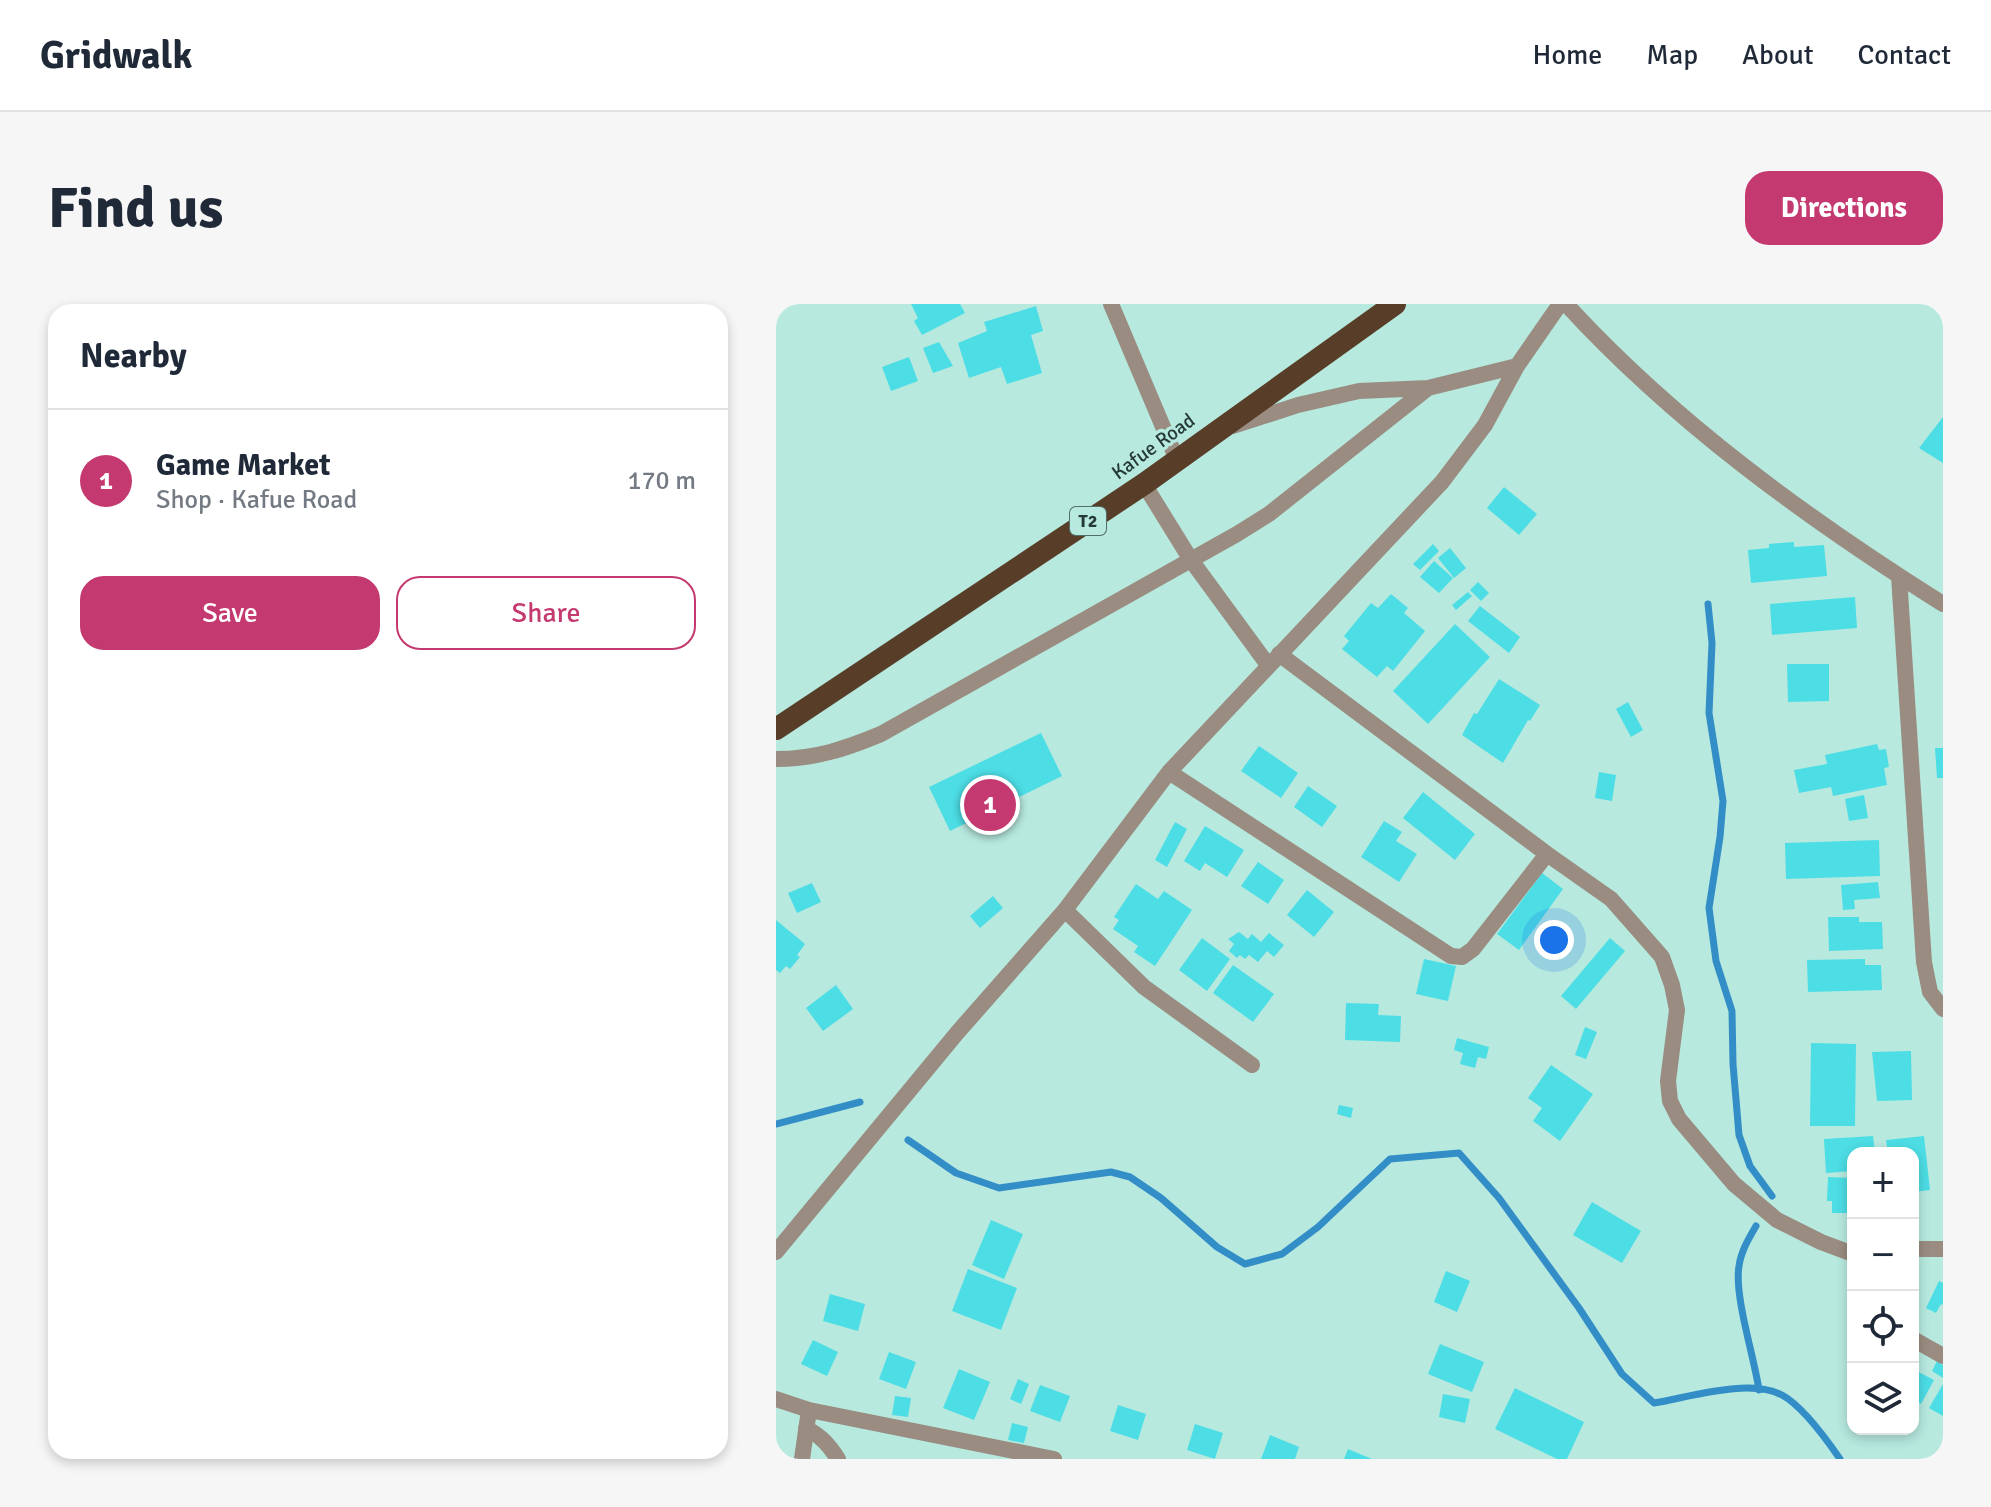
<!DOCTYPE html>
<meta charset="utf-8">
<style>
body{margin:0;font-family:Signika,sans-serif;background:#f6f6f7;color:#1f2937}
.controls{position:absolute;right:24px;bottom:24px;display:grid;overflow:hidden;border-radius:16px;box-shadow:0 4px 12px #0003}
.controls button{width:72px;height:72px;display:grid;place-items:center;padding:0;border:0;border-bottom:2px solid #e0e1e3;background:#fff;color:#1f2937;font:40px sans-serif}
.you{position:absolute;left:778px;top:636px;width:28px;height:28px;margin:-20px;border:6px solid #fff;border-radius:50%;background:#1a73e8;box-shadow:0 0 0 12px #1a73e833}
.badge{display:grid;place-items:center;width:52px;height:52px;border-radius:50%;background:#c43970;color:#fff;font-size:26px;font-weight:700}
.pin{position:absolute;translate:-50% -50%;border:4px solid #fff;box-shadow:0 2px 8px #0006}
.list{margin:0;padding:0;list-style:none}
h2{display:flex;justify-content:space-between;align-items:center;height:104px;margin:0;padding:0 32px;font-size:34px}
h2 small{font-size:26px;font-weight:400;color:#747a83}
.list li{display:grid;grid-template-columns:52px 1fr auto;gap:24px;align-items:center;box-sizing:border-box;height:144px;padding:0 32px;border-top:2px solid #e0e1e3}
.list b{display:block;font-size:30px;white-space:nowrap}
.list p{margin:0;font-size:26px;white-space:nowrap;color:#747a83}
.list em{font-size:26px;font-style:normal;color:#747a83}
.actions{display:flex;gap:16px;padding:24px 32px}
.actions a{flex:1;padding:18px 0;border:2px solid #c43970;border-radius:24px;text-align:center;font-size:28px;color:#c43970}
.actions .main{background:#c43970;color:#fff}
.icon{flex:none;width:44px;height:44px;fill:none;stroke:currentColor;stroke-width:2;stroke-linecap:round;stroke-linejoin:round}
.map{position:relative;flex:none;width:1167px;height:1155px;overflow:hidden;border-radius:24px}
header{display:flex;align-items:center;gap:48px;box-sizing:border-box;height:112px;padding:0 40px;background:#fff;border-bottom:2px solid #e0e1e3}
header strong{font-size:38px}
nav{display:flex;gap:44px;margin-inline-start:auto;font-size:28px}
.intro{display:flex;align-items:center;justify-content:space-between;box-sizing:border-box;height:192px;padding:0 48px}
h1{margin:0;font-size:56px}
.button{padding:20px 36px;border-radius:24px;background:#c43970;color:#fff;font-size:28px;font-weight:700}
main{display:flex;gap:48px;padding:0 48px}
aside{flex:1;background:#fff;border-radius:24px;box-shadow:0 4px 12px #0003}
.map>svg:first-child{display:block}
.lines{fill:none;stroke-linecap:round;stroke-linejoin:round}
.stream{stroke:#338ec7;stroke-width:7}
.building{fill:#4ddde5}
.minor{stroke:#9a8c80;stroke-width:16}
.trunk{stroke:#583e28;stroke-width:22}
.labels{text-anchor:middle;stroke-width:7;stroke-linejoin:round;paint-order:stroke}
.shield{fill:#b7e9df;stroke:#516e68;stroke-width:2}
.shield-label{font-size:18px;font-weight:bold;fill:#253935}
.street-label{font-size:20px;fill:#253935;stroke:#b7e9df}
</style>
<header>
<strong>Gridwalk</strong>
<nav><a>Home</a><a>Map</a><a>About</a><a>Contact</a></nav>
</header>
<div class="intro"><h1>Find us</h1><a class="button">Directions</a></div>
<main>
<aside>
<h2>Nearby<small></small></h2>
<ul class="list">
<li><span class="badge">1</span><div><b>Game Market</b><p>Shop · Kafue Road</p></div><em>170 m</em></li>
</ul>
<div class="actions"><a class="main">Save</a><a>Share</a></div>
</aside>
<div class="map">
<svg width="1167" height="1155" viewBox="0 0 1167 1155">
<rect width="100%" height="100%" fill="#b7e9df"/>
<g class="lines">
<path class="stream" d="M932,300l4,39 -3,70 14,88 -3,36 -11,71 7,53 16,50 1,53 6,71 11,31 22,30
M0,820l84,-22
M132,836l48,33 43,15 112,-16 19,5 31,21 56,49 28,17 37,-10 36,-27 72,-68 69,-6 40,45 80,110 43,66 32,29c36,-6 95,-25 128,-8 20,11 45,45 58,64
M980,922c-7,12 -15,25 -17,40 -5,30 15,90 20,124"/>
</g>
<path class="building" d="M135,0h49l5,9 -43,22 -8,-14 4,-3z
M260,2l7,25 -12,4 11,38 -35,11 -6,-17 -32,11 -11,-35 29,-12 -3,-9z
M163,38l14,24 -20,7 -10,-25z
M133,53l9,24 -27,10 -9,-24z
M1167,113v46l-24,-15z
M728,183l33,27 -18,21 -32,-27z
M1018,238v5l30,-2 3,31 -76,7 -3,-33 21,-2v-4z
M657,240l6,7 -19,19 -7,-6z
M674,244l16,20 -12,10 -16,-20z
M658,257l19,17 -14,15 -19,-16z
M702,278l11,11 -8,8 -11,-11z
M692,288l4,4 -16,14 -4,-5z
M615,290l17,14 -4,5 21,18 -32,40 -6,-5 -10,11 -35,-28 7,-8 -5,-5 27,-33 7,5z
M1079,293l2,31 -85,7 -2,-31z
M704,302l40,31 -11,16 -41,-32z
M679,320l35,33 -62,67 -35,-33z
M1011,360h42v37l-41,1z
M723,375l41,26 -10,16 -2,-1 -25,43 -41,-28 12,-22 3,1z
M852,398l15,28 -12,7 -15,-28z
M265,429l21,43 -112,55 -21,-44z
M1101,440l2,6 7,-1 3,18 -5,1 3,17 -54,11 -2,-9 -32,6 -5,-23 33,-6 -2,-9z
M483,442l39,27 -17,25 -40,-27z
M1159,444h8v30h-6z
M823,468l17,3 -4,26 -17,-3z
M532,482l29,20 -15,21 -28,-20z
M647,488l52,42 -20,26 -52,-42z
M1088,491l4,23 -19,3 -4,-22z
M608,517l18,11 -6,9 21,13 -18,28 -38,-25z
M399,518l12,7 -20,38 -12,-7z
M429,522l39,24 -17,27 -22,-14 -5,8 -16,-10z
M1103,536l1,36 -94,3 -1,-36z
M482,558l26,18 -16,24 -27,-18z
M766,569l21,16 -44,61 -22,-16z
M1102,578l2,16 -26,2 1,9 -12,1 -2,-25z
M36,579l9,19 -24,11 -9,-20z
M360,580l22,15 6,-8 28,19 -37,56 -21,-14 4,-6 -25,-17 6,-9 -5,-3z
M531,586l27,22 -20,25 -27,-22z
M217,592l10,12 -23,20 -10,-12z
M1052,613h31v5h23l1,27 -54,2z
M0,616l29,24 -8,11 3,2 -10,12 -4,-3 -6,7 -4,-3z
M463,628l9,7 4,-5 9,8 8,-9 15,12 -10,12 -7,-6 -9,11 -9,-7 -4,4 -5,-4 -3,3 -8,-7 5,-7 -6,-5z
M426,634l28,21 -23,32 -28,-21z
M834,634l15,13 -49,58 -15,-13z
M648,655l32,7 -8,35 -32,-7z
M1089,655v6h16l1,25 -74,2 -1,-32z
M457,661l41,29 -21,28 -40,-29z
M60,681l17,24 -30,22 -17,-23z
M570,699l33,1 -1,11 23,1 -1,26 -55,-2z
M809,723l12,5 -11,27 -11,-4z
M681,734l32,9 -3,12 -8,-2 -3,11 -15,-4 3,-11 -9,-3z
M1035,739l45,1 -1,82h-45z
M1135,747l1,49 -35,1 -5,-49z
M775,761l42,29 -33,47 -27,-20 9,-13 -14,-10z
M563,801l14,3 -2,10 -14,-4z
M1097,832l2,17h-22v18l-27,2 -2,-34z
M1148,832l6,54 -17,2v-39h-25l-2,-13z
M1052,873l25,1v35h-21v-12h-5z
M816,898l49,29 -19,32 -49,-28z
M215,916l32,14 -19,45 -32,-14z
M192,965l49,19 -16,42 -49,-19z
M670,967l24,10 -13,31 -23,-10z
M1163,977l4,2v22l-2,-1 -5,9 -10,-5z
M54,990l35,10 -7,27 -35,-10z
M37,1036l25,12 -11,24 -26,-12z
M664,1040l44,18 -12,30 -44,-18z
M113,1048l27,10 -10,27 -27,-10z
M1161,1057l6,4v13l-11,-7z
M183,1065l31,13 -16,38 -31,-12z
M1137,1065l21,11 -13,24 -8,-4z
M242,1075l11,5 -8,20 -11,-5z
M1167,1080v32l-14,-8z
M264,1081l30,11 -10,26 -30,-11z
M739,1084l69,34 -17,37h-10l-62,-30z
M667,1090l27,5 -5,24 -26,-6z
M119,1092l16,2 -3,19 -16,-2z
M342,1101l28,9 -8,26 -28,-9z
M236,1119l16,4 -4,16 -16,-3z
M419,1120l28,9 -8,26 -28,-9z
M494,1131l29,12 -4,12h-34z
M572,1145l24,10h-28z"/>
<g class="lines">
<path class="minor" d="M335,0l66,156
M790,0c108,118 242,215 377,300
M457,122l65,-21 61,-14 69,-3 89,-22
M368,180l47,76 77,105
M1123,272l25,386 6,30 13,17
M503,350l268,200 64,45 51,58 10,28 5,25 -9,71 2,20 9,18 55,65 43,36 44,22 32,12
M0,455c39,0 69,-10 105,-25l356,-200 32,-20 159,-126
M393,468l282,184 11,1 11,-8 74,-95
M289,606l79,77 108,78
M1137,945h30
M0,948l181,-219 108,-123 104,-138 273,-290 43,-57 32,-59 43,-62
M1137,1035l30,17
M0,1095l33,11 245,49
M30,1124c15,8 23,17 32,31
M26,1155l7,-49"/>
<path class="trunk" d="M0,425l368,-245 251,-180"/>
</g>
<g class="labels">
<rect class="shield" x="294" y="203" width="36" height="28" rx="6"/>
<g class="shield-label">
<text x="312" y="223">T2</text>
</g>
<g class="street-label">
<text transform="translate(377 142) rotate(-36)" y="7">Kafue Road</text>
</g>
</g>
</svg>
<div class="controls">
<button>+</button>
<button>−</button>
<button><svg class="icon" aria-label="locate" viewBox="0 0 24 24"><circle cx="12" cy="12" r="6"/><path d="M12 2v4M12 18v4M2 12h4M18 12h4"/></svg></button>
<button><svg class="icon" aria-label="layers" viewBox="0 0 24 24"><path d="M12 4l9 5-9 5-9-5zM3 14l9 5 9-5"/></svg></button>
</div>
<div class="you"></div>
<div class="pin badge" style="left:214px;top:501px">1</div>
</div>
</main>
